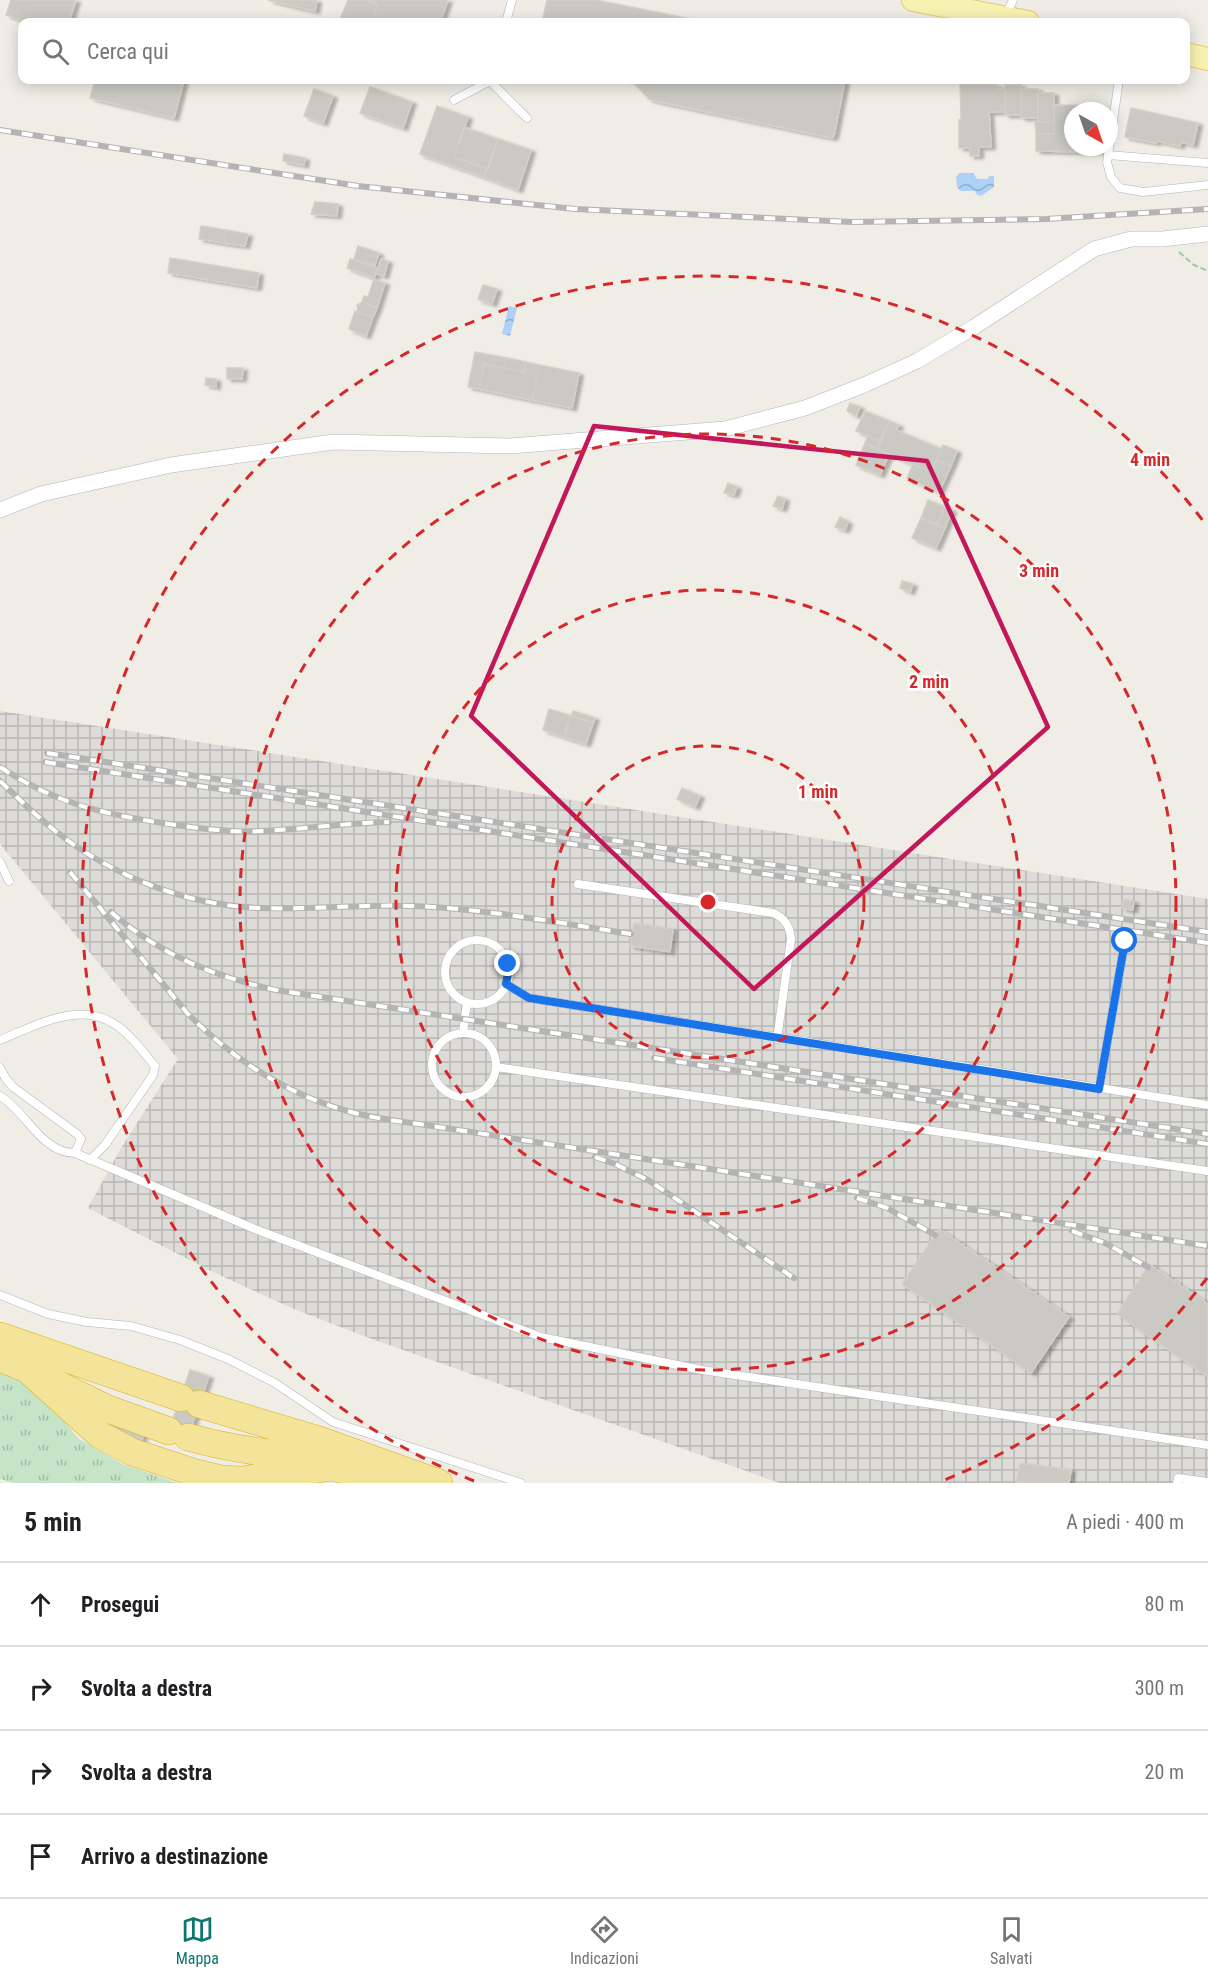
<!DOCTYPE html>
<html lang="it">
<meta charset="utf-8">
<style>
body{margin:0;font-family:"Roboto Condensed",sans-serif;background:#f2f2f2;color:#202124}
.compass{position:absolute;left:1064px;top:102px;width:54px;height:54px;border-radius:50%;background:#fff;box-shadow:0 3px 15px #0003;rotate:140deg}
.stop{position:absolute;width:18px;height:18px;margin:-14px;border:4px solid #1a73e8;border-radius:50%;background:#fff}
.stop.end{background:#1a73e8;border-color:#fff;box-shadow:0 2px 6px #0008}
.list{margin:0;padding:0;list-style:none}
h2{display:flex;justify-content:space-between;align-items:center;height:78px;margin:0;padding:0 24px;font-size:26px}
h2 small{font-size:20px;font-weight:400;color:#757577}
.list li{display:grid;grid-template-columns:39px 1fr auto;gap:18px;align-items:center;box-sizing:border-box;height:84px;padding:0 24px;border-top:2px solid #e0e0e0}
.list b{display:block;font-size:22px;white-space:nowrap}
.list em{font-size:20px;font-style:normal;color:#757577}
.icon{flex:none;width:33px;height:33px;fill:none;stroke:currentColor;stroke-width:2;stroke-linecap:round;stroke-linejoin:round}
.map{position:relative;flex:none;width:1208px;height:1483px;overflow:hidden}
.search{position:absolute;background:#fff;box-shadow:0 3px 15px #0003;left:18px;right:18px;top:18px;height:66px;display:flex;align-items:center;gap:15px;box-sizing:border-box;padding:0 21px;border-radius:12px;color:#757577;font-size:22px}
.sheet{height:414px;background:#fff}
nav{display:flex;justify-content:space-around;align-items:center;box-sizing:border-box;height:84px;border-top:2px solid #e0e0e0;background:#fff;font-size:16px;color:#757577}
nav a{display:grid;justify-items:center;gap:3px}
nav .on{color:#0f766e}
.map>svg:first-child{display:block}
.industrial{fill:url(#industrial-grid)}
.grass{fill:url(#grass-tufts)}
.water{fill:url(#water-waves)}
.building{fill:#cac9c3;stroke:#d3d0c5;stroke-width:1.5;filter:url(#shadow)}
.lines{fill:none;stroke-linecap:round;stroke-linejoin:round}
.service-casing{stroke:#b3b5ba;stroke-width:9}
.minor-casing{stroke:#b3b5ba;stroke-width:16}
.primary-casing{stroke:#e5cc69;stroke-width:24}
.motorway-casing{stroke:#dfb116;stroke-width:28}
.path{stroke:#9fc4ac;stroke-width:2;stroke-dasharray:6 3;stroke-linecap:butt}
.service{stroke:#fff;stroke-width:8}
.minor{stroke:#fff;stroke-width:15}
.primary{stroke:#f8f2b2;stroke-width:22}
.motorway{stroke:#f3e499;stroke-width:27}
.rail-casing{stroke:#b4b4b5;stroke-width:6}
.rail{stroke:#fff;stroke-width:4;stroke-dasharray:11;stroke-linecap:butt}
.route{stroke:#1a73e8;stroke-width:8}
.marked{fill:none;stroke:#c2185b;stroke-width:4.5;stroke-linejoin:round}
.ring{fill:none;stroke:#d62828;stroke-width:3;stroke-dasharray:10 8}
.centre{fill:#d62828;stroke:#fff;stroke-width:3}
.ring-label{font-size:18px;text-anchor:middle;font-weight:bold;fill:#d62828;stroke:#fff;stroke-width:5;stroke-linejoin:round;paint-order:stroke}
</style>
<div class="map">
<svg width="1208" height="1483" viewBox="0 0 1208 1483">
<defs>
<pattern id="industrial-grid" width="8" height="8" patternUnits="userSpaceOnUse" patternTransform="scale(1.5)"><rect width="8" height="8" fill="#dedcd8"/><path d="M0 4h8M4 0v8" fill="none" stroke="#b7b6b3"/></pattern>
<pattern id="grass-tufts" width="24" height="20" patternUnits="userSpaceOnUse" patternTransform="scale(1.5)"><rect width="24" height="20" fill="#c5e4c8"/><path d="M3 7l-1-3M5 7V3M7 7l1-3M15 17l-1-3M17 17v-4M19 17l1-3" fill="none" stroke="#a3bca6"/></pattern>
<pattern id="water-waves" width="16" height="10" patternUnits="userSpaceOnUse" patternTransform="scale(1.5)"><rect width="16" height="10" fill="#aed1f7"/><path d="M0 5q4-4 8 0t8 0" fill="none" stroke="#91adcc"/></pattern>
<filter id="shadow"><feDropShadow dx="4.5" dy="2.5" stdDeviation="1.5" flood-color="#0004"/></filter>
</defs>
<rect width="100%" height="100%" fill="#efede6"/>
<path class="industrial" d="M0,711l1208,188v584h-428l-408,-144 -76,-29 -85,-39 -123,-63 33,-60 57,-89 -178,-215z"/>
<path class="grass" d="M0,1370l37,19 42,50 43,25 56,19h-164l-14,-4z"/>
<path class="water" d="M960,173h13l4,6h11l1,-3h5v11l-13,9 -5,-2 -1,-3h-14l-4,-4 -1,-10z
M509,306l8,2 -7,28 -8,-2z"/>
<path class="building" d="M11,0h65l-7,22h-40l-23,-7z
M268,0h49l-2,11z
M348,0h18l12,4 -7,18h-32z
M366,0h82l-8,22h-69l7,-18z
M547,0h49l108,22h-162z
M95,80h89l-10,38 -84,-20z
M626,80h219l-11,56 -2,2 -176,-37 -7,-2 -17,-18z
M960,84l38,1v4h6l1,3v20h-16l2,35h-12v9h-9v-8h-11v-28h2z
M1005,85h16v30h-16z
M370,87l42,15 -9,26 -43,-15z
M314,89l19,7 -10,27 -19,-7z
M1021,89h17v29h-17z
M1038,93h16v29h-16z
M1054,105l49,1v5h-30v36h29v5l-66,-1v-17h18z
M437,106l31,11 -14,40 34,12 -4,8 -64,-23z
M1131,108l67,15 -5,22 -12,-3 -1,4 -23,-5 -1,2 -31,-6z
M1035,122h19v12h-18z
M464,127l34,12 -10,30 -34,-12z
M498,139l33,11 -13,40 -34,-13z
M284,154l21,4 -1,7 -21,-4z
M315,202l23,2 -1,12 -26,-2z
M201,226l25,4 -2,13 -25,-4z
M226,230l22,4 -3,12 -21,-3z
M358,246l21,7 -4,12 -21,-6z
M170,258l89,15 -2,15 -89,-15z
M350,259l27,9 -3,10 -27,-10z
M381,259l7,2 -4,15 -7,-2z
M374,279l11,4 -8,25 -15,-6 2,-6 4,1z
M483,285l14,4 -5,15 -14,-5z
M362,302l15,6 -4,9 -15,-5 -1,-7z
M355,311l18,6 -7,19 -17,-7z
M475,352l32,6 -3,10 -20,-4 -5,25 -11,-2z
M507,358l19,4 -2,10 -20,-4z
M526,362l13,3 -7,35 -53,-11 5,-25 40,8z
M539,365l40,8 -7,35 -40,-8z
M227,368h16l-1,11h-15z
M206,378l10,1v8l-11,-2z
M850,403l10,4 -4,9 -9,-5z
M865,411l24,10 -8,20 -25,-10z
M889,421l10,4 -3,5 45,19 -10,23 -54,-23z
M868,436l13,5 -4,8 -12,-6z
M865,443l24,11 -9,21 -24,-10z
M943,445l14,6 -6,15 -15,-6z
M936,460l15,6 -12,26 -32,-14 6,-14 18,8z
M728,483l9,4 -3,8 -10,-2z
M778,496l7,3 -3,10 -9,-3z
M928,500l17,7 -8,18 -16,-7z
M945,507l7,3 -7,18 -8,-3z
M840,517l8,5 -3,8 -10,-3z
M921,518l24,10 -9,20 -24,-10z
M902,581l11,3 -3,8 -10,-4z
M549,709l22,7 -7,21 -21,-7z
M573,711l22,7 -2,5 -22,-7z
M571,716l22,7 -7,21 -22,-7z
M682,788l18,8 -5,11 -18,-8z
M1123,899l11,2 -1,9 -11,-2z
M634,923l39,6 -3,23 -40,-6z
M939,1229l130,88 -38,56 -129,-89z
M1149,1264l59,40v73l-91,-63z
M190,1370l19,6 -23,66 -19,-6z
M107,1421l37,12 -3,9 -37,-12z
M1020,1463l51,7 -2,13h-53z"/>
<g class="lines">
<defs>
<path id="service" d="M1006,15l7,-15
M506,22l6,-22
M491,80l-1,1 37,37
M1119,80l-12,82 4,15 9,11 23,4 65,-7
M454,100l36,-19
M1108,155l100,8
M0,862l9,19
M578,884l195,29c12,5 17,13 18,26l-14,100
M445 972a32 32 0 1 1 64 0a32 32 0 1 1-64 0Z
M506,984l23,14 679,107
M463,1033l4,-31
M432 1065a32 32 0 1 1 64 0a32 32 0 1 1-64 0Z
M0,1040c42,-17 89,-45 128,-5 10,9 18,21 27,31l-2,9 -48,70 -15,15
M496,1067l712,104
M0,1068l6,11 7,8 64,47 4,5 -6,14c-35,-1 -48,-41 -75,-57
M1099,1089l26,-148
M75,1153l180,76 286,108 161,33 506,75
M0,1295l48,19 39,8 44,4 49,14 48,19 47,24 58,39 188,61
M1177,1483l1,-5 30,4"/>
<path id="minor" d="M0,510l41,-16 130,-29 162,-23 177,4 215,-17 80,-21 59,-23 53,-24 57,-34 120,-78 37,-10h31l46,-5"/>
<path id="primary" d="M913,0l115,22
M1186,54l22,5"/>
<path id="motorway" d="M0,1336l181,62
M0,1358l27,11 81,40 61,22
M27,1369l73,66 32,17 61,20 29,7 19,1 92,-13 38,11 16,1
M199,1404l120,36 120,43
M188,1437c43,12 85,18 130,20"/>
</defs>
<use href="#service" class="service-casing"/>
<use href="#minor" class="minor-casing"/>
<use href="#primary" class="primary-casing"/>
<use href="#motorway" class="motorway-casing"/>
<path class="path" d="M1179,252l15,13 14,6"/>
<use href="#service" class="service"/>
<use href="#minor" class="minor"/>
<use href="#primary" class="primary"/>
<use href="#motorway" class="motorway"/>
<defs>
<path id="rail" d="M0,130l358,56 217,23 277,13 194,-3 162,-10
M47,753l1161,179
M45,762l1163,181
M0,767c55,36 99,46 162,56 34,5 66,10 100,8 43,-2 85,-8 127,-9
M0,781c18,17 35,34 54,49 58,46 131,75 205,78 52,2 103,-4 155,-2 73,3 145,17 217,28
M70,872l118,142c46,46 99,81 163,98 22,6 45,9 68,12l789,122
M111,912c48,42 103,65 165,78l932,144
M654,1058l554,86
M595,1157l20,7 33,16 146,98
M857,1198l30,10 48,27
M1072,1231l33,12 43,24"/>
</defs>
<use href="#rail" class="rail-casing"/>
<use href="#rail" class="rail"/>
</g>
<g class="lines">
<path class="route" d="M508,964v10l-2,10 23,14 570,91 26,-148"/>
</g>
<path class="marked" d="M594,426l333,35 121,266 -294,262 -283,-273z"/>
<g class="ring">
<circle cx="708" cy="902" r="156"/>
<circle cx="708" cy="902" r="312"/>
<circle cx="708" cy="902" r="468"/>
<path d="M1207 1278A625 625 0 0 1 942 1481M474 1481A625 625 0 1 1 1207 526"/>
</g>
<circle cx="708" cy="902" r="9" class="centre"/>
<g class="ring-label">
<text x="1150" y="466">4 min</text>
<text x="1039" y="577">3 min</text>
<text x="929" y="688">2 min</text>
<text x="818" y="798">1 min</text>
</g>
</svg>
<svg class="compass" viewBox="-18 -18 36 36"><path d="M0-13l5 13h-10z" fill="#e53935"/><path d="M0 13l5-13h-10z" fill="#757577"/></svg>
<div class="stop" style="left:1125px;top:941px"></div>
<div class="stop end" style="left:508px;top:964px"></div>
<div class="search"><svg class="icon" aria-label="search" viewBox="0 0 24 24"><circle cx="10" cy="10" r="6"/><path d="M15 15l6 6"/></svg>Cerca qui</div>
</div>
<section class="sheet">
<h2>5 min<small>A piedi · 400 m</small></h2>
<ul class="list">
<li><svg class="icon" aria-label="ahead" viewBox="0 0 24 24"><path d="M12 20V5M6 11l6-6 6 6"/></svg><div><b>Prosegui</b></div><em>80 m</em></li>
<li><svg class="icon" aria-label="right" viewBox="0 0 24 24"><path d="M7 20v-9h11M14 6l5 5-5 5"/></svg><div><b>Svolta a destra</b></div><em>300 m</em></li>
<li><svg class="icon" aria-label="right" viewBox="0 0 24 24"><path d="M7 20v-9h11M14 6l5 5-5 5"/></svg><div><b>Svolta a destra</b></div><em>20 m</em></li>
<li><svg class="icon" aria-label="arrive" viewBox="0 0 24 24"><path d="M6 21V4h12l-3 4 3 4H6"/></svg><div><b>Arrivo a destinazione</b></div></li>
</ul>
</section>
<nav>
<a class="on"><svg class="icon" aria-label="map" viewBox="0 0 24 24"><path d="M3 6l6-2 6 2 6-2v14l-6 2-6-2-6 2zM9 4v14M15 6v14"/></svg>Mappa</a>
<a><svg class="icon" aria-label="directions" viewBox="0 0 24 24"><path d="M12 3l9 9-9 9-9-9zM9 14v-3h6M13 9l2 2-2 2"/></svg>Indicazioni</a>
<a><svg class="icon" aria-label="saved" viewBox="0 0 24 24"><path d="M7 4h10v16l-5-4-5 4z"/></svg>Salvati</a>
</nav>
